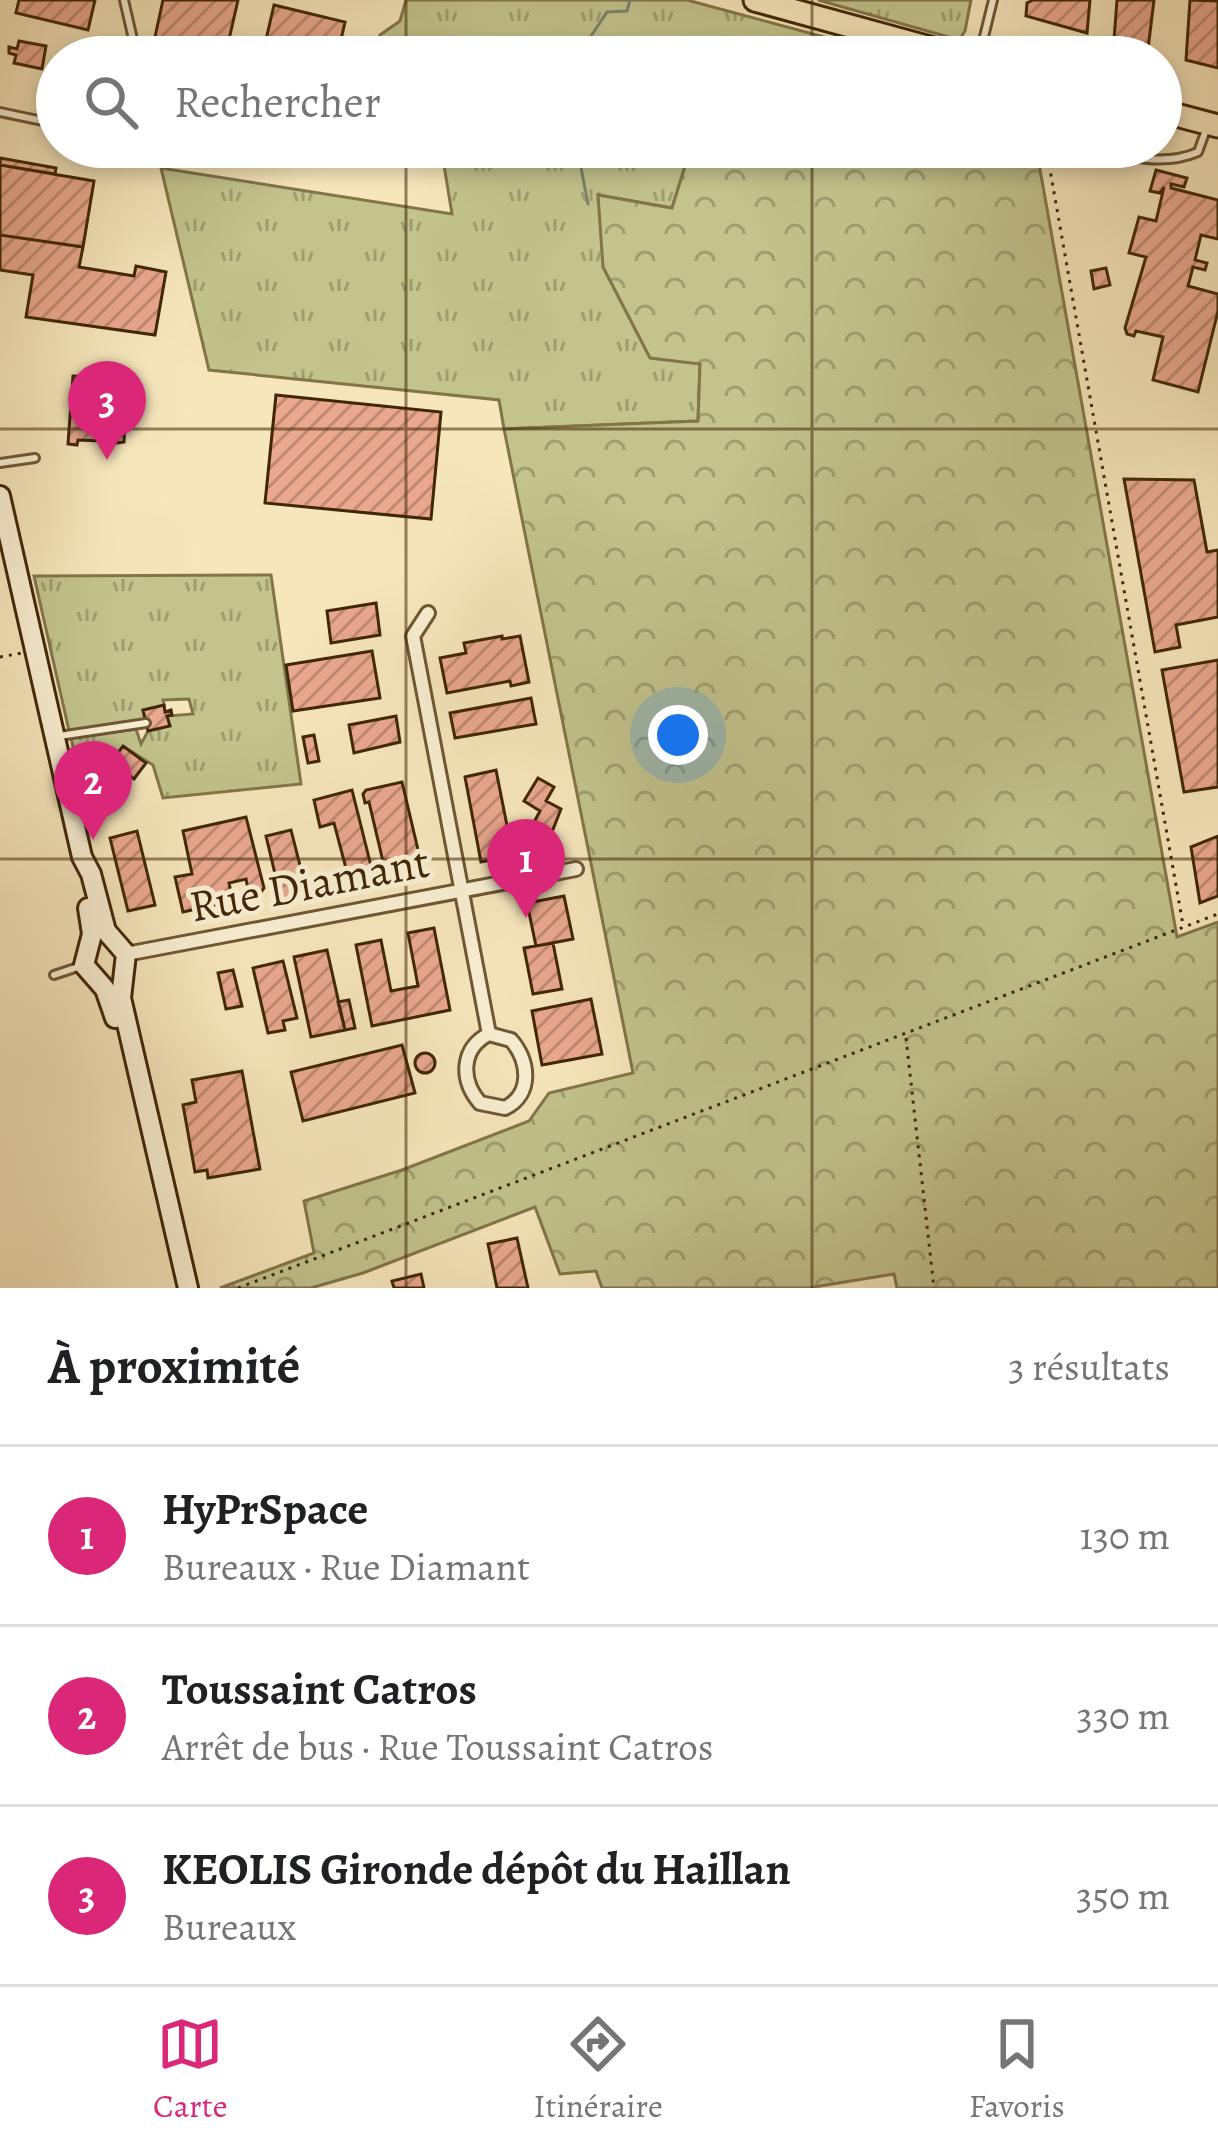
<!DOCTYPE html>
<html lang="fr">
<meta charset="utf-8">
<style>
body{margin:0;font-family:Alegreya,serif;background:#f6f6f6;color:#202124}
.you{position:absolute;left:678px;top:735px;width:42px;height:42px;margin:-30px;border:9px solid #fff;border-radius:50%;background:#1a73e8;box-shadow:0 0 0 18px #1a73e833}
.badge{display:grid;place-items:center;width:78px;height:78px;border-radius:50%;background:#db2777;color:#fff;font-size:39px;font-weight:700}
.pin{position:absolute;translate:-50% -99px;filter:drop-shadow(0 3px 6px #0008)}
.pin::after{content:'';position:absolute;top:63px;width:42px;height:36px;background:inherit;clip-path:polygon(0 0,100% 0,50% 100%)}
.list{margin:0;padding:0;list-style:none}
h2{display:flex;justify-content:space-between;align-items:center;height:156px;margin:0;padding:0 48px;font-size:51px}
h2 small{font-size:39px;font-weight:400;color:#757577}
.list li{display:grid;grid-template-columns:78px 1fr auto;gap:36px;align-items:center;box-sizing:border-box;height:180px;padding:0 48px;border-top:3px solid #e0e0e0}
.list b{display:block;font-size:45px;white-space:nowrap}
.list p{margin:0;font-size:39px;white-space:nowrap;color:#757577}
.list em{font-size:39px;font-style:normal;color:#757577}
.icon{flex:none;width:66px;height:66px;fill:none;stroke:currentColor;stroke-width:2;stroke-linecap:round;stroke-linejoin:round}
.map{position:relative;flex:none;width:1218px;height:1288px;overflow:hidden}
.search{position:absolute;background:#fff;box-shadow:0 6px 18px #0003;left:36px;right:36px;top:36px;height:132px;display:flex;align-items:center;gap:30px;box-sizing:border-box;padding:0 42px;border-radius:66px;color:#757577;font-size:45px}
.sheet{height:696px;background:#fff}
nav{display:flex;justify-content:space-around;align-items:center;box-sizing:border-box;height:168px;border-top:3px solid #e0e0e0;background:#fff;font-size:33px;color:#757577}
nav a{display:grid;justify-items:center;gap:6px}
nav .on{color:#db2777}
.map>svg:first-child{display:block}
.grass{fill:url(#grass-tufts);stroke:#82754a;stroke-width:3}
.forest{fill:url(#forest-crowns);stroke:#82754a;stroke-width:3}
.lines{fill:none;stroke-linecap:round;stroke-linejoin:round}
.stream{stroke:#78836c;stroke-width:3}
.building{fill:url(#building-hatch);stroke:#412707;stroke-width:3}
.lane-casing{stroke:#6e5734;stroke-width:12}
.street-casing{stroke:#6e5734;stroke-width:18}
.secondary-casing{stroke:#412707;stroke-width:24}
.primary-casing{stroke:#412707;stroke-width:27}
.path{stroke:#412707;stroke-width:3;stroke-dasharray:3 6;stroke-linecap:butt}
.lane{stroke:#f9efd3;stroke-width:6}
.street{stroke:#f9efd3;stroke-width:12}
.secondary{stroke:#f9efd3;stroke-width:18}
.primary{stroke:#f6e6bc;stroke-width:21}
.grid{fill:none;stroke:#412707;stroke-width:3;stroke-opacity:0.55}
.labels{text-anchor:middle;stroke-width:10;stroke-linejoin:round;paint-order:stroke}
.street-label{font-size:45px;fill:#412707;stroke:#f9efd3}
</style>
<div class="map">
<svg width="1218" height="1288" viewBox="0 0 1218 1288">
<defs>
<pattern id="grass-tufts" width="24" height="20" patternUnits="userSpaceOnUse" patternTransform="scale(3)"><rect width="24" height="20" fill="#c2c38d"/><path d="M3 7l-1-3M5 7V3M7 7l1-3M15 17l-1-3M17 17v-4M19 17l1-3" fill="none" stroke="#9f9e71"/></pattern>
<pattern id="forest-crowns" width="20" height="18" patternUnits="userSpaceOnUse" patternTransform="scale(3)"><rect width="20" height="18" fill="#c2c38d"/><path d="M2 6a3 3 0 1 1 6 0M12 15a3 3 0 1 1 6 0" fill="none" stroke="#9f9e71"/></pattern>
<pattern id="building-hatch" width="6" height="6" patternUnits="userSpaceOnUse" patternTransform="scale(3)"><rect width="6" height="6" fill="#eaa88f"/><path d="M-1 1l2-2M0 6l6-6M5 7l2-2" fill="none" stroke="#bf8973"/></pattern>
</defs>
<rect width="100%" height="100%" fill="#f6e6bc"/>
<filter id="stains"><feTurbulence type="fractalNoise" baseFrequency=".00167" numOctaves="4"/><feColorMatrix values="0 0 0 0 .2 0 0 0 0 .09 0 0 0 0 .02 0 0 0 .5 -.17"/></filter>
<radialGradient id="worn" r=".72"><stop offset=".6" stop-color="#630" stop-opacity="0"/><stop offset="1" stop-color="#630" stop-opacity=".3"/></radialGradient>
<path class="grass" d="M406,0h281l193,52 -2,5h-506l8,-22 20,-14z
M818,0h153l-6,31 -6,9z
M441,147h250l-19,61 -73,-13 101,168 -2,58 -194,8 -5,-29 -290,-30 -48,-202 291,46z
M271,575l30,209 -138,14 -10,-33 -29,-18 -9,10 -11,-7 -10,12 6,6 -1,20 -15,3 -13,-53 65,-9 5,15 7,-13 21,-5 -2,-10 26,-2 -4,-15 -26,1 1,5 -21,5 3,13 -76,12 -36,-159z"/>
<path class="forest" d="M691,147h345l141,790 41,-15v366h-321l-3,-14 -86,14h-206l-6,-17 -36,3 -25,-67 -172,66 -52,15h-91l94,-35 -10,-52 98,-31 127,-49 20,-28 84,-20 -129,-644 194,-8 2,-57 -50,-6 -47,-91 -5,-72 74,13z"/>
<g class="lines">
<path class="stream" d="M577,57l30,-45 20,-1 3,-11
M577,147l11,57"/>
</g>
<path class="building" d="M19,0h76l-7,30 -72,-17z
M163,0h75l-13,57h-24l-48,-11z
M1033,0h57l-3,33 -61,-17 1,-13z
M1117,0h37l-6,49 -34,-9z
M1190,0l28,1v67l-32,-8z
M274,5l71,17 -8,35h-75z
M19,41l27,5 -4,23 -28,-6 2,-8 -7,-2v-6l8,2z
M0,158l56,10 -1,6 -55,-9z
M0,165l94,16 -11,66 -83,-12z
M1156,170l31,8 -3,9 -13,-3v4l47,12v39l-17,-4 -6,25 12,3 -2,7 -12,-3 -5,19 30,8v17l-20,81 -45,-12 10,-43 -27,-6 -2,5 -7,-2 -2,-6 21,-71 -17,-4 10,-36 17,4 8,-34 -4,6 -10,-2z
M0,235l83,12 -4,20 55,9 2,-10 30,6 -11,63 -129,-18 7,-42 -33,-5z
M1106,268l4,17 -16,4 -3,-18z
M73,376l54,3 -3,63 -21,3v-4l-25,-1 -1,5 -9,-1z
M276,395l165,17 -10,107 -166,-16z
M1124,479l70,1 13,72 11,-2v67l-42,8 4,22 -25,5z
M376,603l4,32 -49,8 -4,-32z
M502,636v3l18,-3 9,46 -18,4 -1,-5 -63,12 -7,-35 26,-5 -2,-10z
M372,651l8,47 -87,13 -7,-46z
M1218,660v127l-34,5 -22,-122z
M531,698l5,26 -81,14 -5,-25z
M164,705l1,7 6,-2 1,5 -5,1 3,10 -22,5 -5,-21z
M396,716l4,26 -46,11 -5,-28z
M314,735l5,26 -11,2 -5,-26z
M123,746l23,17 -12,16 -4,-3 -6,7 -12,-10 -2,-10z
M496,770l17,86 -32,6 -16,-85z
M538,778l16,9 -8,14 15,8 -11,28 -14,5 -4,-16 8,-15 -16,-10z
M402,782l22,93 -36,8 -19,-81 -4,1 -2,-9 3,-4z
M352,790l24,96 -24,5 -18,-68 -14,4 -6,-27z
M246,817l18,71 -5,7 -11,-6 -2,-10 -17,4 4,18 -50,11 -8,-35 17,-3 -9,-43z
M291,830l16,63 -16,4 2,7 -10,3 -17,-71z
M137,831l18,74 -27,6 -18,-73z
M1218,836v60l-18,7 -9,-56z
M564,896l9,43 -37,7 -9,-43z
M434,928l16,82 -78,16 -16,-81 25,-5 10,51 27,-5 -10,-53z
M553,943l9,46 -29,5 -9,-46z
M327,950l18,80 -34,7 -17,-80z
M283,961l14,57 -14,3 2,9 -17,3 -15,-65z
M233,970l9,36 -16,3 -8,-36z
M591,999l11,55 -60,11 -10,-54z
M349,1000l6,28 -10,2 -7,-28z
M402,1045l13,48 -112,28 -12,-49z
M415 1063a10 10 0 1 1 20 0a10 10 0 1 1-20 0Z
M242,1071l18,98 -52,9 -1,-8 -12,2 -12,-67 13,-3 -4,-22z
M517,1238l11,50h-31l-9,-44z
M421,1274l3,14h-30l-2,-7z"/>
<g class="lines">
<defs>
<path id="lane" d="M124,0l11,48 37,9
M979,57l14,-57
M0,112l57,12
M165,147l47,10
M1094,147c32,11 72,19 104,5l9,-25
M0,463l35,-5
M59,736l87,-13
M73,798l31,-9v-20l-5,-5 6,-9
M54,975l27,-9"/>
<path id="street" d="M428,613l-15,23 76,398c-28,14 -29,46 -9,69l25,5c28,-14 24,-47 6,-68l-22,-6
M126,954l450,-85"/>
<path id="secondary" d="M0,496l82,361 9,17 15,57 20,23 -5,44 67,290
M88,908l4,26 -8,31 21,24 10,29"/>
<path id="primary" d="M755,0l208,57
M1161,111l57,15"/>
</defs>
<use href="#lane" class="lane-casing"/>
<use href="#street" class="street-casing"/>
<use href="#secondary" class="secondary-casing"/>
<use href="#primary" class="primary-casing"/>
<path class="path" d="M1046,147l137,778
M0,657l22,-4
M906,1038l28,250
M238,1288l980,-374"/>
<use href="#lane" class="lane"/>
<use href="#street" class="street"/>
<use href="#secondary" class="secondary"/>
<use href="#primary" class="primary"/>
</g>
<path class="grid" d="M406,0v57M812,0v57M406,147v1141M812,147v1141M0,429h1218M0,859h1218"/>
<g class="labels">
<g class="street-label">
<text transform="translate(309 883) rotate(-11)" y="16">Rue Diamant</text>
</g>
</g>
<rect width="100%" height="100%" filter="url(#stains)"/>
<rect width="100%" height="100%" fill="url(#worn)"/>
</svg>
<div class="you"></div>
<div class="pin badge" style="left:526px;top:918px">1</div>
<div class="pin badge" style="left:93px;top:840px">2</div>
<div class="pin badge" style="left:107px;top:460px">3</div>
<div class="search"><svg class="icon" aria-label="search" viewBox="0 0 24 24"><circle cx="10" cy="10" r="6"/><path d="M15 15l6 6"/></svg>Rechercher</div>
</div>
<section class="sheet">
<h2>À proximité<small>3 résultats</small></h2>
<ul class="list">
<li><span class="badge">1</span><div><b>HyPrSpace</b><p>Bureaux · Rue Diamant</p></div><em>130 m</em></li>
<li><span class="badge">2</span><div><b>Toussaint Catros</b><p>Arrêt de bus · Rue Toussaint Catros</p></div><em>330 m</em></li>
<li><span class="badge">3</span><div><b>KEOLIS Gironde dépôt du Haillan</b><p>Bureaux</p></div><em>350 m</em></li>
</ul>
</section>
<nav>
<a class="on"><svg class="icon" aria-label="map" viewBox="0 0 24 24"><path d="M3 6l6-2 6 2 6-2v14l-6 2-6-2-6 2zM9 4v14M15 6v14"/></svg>Carte</a>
<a><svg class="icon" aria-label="directions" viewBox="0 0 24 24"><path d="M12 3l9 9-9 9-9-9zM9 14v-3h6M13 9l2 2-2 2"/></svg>Itinéraire</a>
<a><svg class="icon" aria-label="saved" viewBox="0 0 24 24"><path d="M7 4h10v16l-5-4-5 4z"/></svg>Favoris</a>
</nav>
